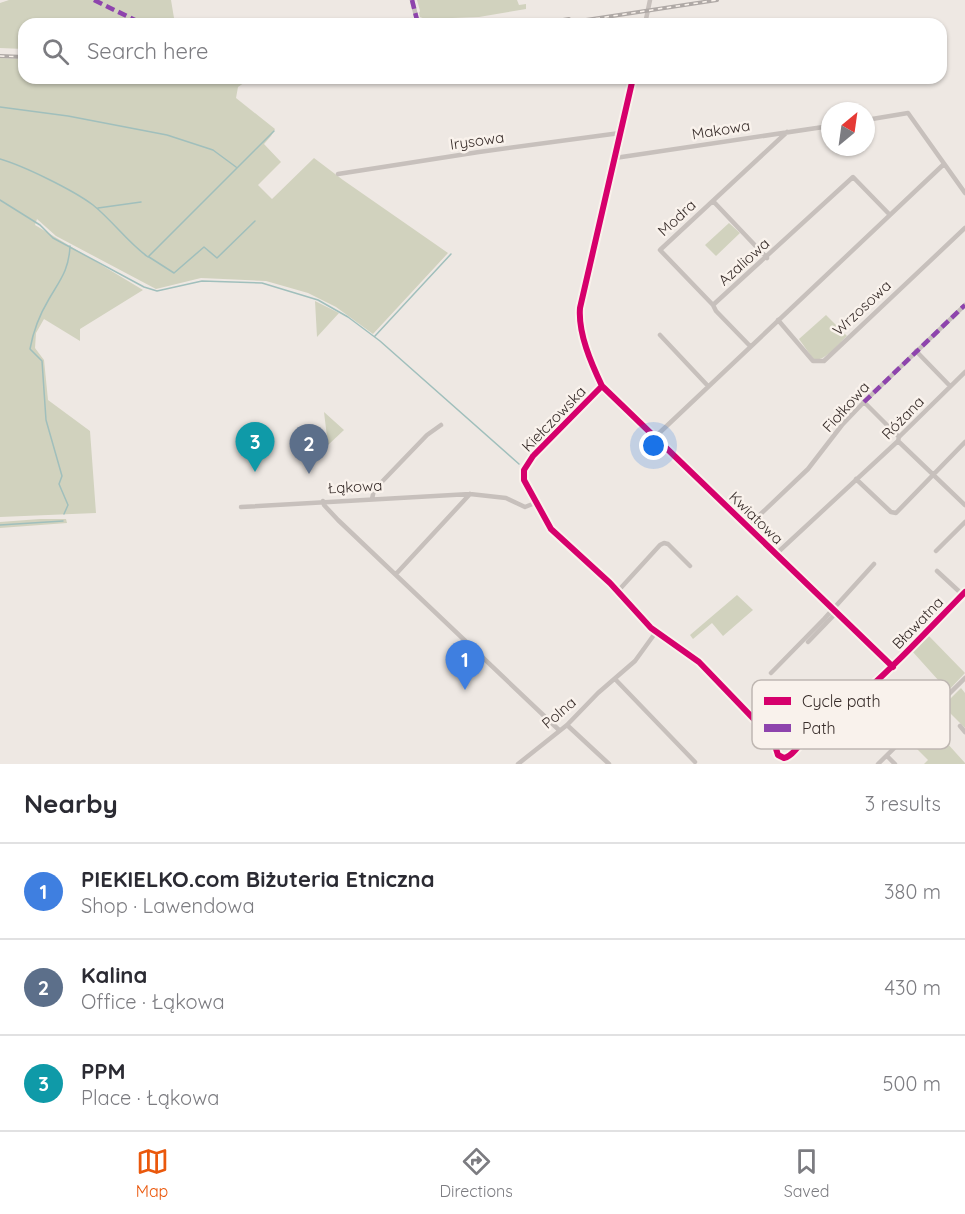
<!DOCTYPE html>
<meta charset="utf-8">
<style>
body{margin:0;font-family:Quicksand,sans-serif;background:#f2f2f3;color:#2b2b33}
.compass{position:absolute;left:821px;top:102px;width:54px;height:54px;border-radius:50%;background:#fff;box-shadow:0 2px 4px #0004;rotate:29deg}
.you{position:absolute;left:654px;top:446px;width:21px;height:21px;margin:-15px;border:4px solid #fff;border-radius:50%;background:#1a73e8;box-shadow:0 0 0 9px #1a73e833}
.badge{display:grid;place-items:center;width:39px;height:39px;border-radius:50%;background:#ea580c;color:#fff;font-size:20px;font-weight:700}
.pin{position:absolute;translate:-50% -50px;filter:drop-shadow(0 2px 3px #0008)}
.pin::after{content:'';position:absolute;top:32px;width:21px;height:18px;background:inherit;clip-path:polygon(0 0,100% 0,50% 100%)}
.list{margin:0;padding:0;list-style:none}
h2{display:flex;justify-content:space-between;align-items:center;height:78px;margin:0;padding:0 24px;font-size:26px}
h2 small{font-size:20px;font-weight:400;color:#7c7c81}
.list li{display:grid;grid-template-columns:39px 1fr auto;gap:18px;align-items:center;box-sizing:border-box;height:96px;padding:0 24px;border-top:2px solid #e1e1e2}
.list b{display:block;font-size:22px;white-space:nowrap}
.list p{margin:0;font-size:20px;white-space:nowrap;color:#7c7c81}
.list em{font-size:20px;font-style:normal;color:#7c7c81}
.icon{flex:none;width:33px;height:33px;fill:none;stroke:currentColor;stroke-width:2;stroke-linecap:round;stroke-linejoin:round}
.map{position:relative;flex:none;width:965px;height:764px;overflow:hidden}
.search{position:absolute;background:#fff;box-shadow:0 2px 4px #0004;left:18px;right:18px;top:18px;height:66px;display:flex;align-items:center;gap:15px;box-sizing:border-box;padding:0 21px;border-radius:18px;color:#7c7c81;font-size:22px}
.sheet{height:366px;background:#fff}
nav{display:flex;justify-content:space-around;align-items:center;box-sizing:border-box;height:84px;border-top:2px solid #e1e1e2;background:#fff;font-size:16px;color:#7c7c81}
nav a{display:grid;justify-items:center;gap:3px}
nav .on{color:#ea580c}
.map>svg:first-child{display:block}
.green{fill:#d1d2be}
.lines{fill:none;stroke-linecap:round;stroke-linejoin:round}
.stream{stroke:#a0bfbc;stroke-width:1.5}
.minor{stroke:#c7c0bc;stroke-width:4.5}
.rail-casing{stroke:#afa9a6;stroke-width:4}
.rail{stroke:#f9f2ec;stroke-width:1.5;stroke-dasharray:4.5;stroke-linecap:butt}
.quiet{stroke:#8e44ad;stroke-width:4.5;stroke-dasharray:9 4.5;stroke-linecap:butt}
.cycleway-casing{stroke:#f9f2ec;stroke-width:10}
.cycleway{stroke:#d6006c;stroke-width:6}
.labels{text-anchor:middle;stroke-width:5;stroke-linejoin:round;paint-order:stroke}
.street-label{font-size:15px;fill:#382d2a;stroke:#f9f2ec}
.key{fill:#f9f2ec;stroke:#bfb7b2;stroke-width:1.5}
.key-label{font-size:16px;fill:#382d2a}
</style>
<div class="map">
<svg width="965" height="764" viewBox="0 0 965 764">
<rect width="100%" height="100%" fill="#eee8e3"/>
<path class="green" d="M9,0h162l4,24h-151v25l-24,-1v-45z
M417,0h100l2,5 7,-1v5l-47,8 -54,2 -5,-2 -1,-4 1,-2z
M0,58l24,1v19h227l-13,9 -2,11 39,31 -4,7 -7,8 17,18 -23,23 14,14 42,-41 29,22 105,73 -75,81 -37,-27 -28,-14 -42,-12 -65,-3 -45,11 -100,-53 -19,-17 -2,6 108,65 -63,39v12l-36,-22 -8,14 -1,15 9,12 4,40 42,31 6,82 -96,4z
M729,223l11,10 -24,23 -11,-11z
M315,301l24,12 -22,24z
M826,315l21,21c-9,8 -20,24 -33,24l-15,-21z
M324,412l20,18 -16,15z
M40,519h26l1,4 -67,5v-6z
M737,595l16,15 -30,26 -11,-13 -19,16 -3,-4z
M928,635l37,38 -17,18 -36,-40z
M961,688l4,5v35l-22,-22z
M928,722l37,41v1h-41l4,-4 -20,-20 7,-9z"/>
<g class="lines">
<path class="stream" d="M0,107l68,9 99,19 46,15 23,17
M0,159c24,7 73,31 93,46 20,16 34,37 55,52l126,-126
M0,200l40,25 13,13 91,49 13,4 45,-10 60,2 56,17 30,17 32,24 139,123
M98,208l43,-6
M149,257l25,16 30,-26 13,11 38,-37
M375,336l76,-82
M64,514l4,-9 -9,-21 3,-8 -16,-56 -4,-59 -12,-12c3,-17 10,-35 19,-50 11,-19 20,-29 21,-53
M0,525l63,-4"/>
<path class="minor" d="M412,0l6,24
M645,24l5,-24
M633,78l-53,230c-2,25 11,55 22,78l291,281
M866,120l42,-7 57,80
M615,158l215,-32
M338,174l141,-22 141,-19
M713,201l54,57
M713,305l-53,-55 127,-118
M778,320l35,41h11l141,-133
M660,335l48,51
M750,346l-34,-35 -3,-6 140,-128 37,38
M916,351l34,35
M602,386l-69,70 -9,14v10l27,49 59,54 41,45 48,34 74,77 5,16 6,3c9,-2 11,-10 18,-14 17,-11 32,-25 47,-38 41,-35 78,-75 116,-114
M864,402l35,35
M655,437l289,-273
M898,441l67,64
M856,479l35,33 5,1 69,-71
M372,499l2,-9 53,-55 14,-10
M323,501l1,4 14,15 221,210
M241,507l229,-13 36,4 19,9 10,-4
M747,527l61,-58 34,-44 22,-23 101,-97
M936,551l29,-29
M776,554l122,-113 1,-4 66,-65
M937,571l26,24
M396,574l74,-80
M618,591l42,-46 4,-2 4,1 22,22
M808,642l29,-30
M771,673l53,-54 50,-55
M615,679l80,83
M567,725l42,39
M960,726l5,6
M773,739l26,6
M887,756l8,8
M518,764l49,-39 31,-32 37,-32 21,-29
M878,764l87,-86"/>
<defs>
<path id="rail" d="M539,24l30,-5
M560,24l157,-24
M0,56l24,1"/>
</defs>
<use href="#rail" class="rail-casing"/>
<use href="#rail" class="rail"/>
<path class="quiet" d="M94,0l49,24
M412,0l6,24
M864,402l101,-97"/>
<defs>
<path id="cycleway" d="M633,78l-53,230c-2,25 11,55 22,78l291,281
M602,386l-69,70 -9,14v10l27,49 59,54 41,45 48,34 74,77 5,16 6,3c9,-2 11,-10 18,-14 17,-11 32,-25 47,-38 41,-35 78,-75 116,-114"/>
</defs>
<use href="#cycleway" class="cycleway-casing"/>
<use href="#cycleway" class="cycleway"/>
</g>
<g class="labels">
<g class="street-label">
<text transform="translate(721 130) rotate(-9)" y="5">Makowa</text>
<text transform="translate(477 141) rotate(-8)" y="5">Irysowa</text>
<text transform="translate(677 218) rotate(-43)" y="5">Modra</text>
<text transform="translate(744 262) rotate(-42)" y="5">Azaliowa</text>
<text transform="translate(862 308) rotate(-43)" y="5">Wrzosowa</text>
<text transform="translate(846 407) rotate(-48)" y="5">Fiołkowa</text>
<text transform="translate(903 418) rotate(-46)" y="5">Różana</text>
<text transform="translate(554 419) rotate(-46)" y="5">Kiełczowska</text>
<text transform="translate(355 487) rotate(-3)" y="5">Łąkowa</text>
<text transform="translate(756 518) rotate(44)" y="5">Kwiatowa</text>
<text transform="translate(918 623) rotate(-46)" y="5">Bławatna</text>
<text transform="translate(559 713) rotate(-41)" y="5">Polna</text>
</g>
</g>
<rect x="752" y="680" width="198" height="69" rx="9" class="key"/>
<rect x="764" y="697" width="27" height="8" fill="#d6006c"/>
<rect x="764" y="724" width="27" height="8" fill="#8e44ad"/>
<g class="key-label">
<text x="802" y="707">Cycle path</text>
<text x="802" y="734">Path</text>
</g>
</svg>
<svg class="compass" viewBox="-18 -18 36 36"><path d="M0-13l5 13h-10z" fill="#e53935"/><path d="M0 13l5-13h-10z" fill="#7c7c81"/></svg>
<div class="you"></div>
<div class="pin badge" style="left:465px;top:690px;background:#3f7fe0">1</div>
<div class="pin badge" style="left:309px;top:474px;background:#5c6f8a">2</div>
<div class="pin badge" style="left:255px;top:472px;background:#0f9aa8">3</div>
<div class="search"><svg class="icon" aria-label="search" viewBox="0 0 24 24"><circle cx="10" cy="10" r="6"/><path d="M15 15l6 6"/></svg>Search here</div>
</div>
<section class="sheet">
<h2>Nearby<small>3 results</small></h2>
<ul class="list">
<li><span class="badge" style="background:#3f7fe0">1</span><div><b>PIEKIELKO.com Biżuteria Etniczna</b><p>Shop · Lawendowa</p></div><em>380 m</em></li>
<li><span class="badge" style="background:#5c6f8a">2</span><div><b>Kalina</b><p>Office · Łąkowa</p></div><em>430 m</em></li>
<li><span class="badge" style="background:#0f9aa8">3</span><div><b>PPM</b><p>Place · Łąkowa</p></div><em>500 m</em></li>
</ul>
</section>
<nav>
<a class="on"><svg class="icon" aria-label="map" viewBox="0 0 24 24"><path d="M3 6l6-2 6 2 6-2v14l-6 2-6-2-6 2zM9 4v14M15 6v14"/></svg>Map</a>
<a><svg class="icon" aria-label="directions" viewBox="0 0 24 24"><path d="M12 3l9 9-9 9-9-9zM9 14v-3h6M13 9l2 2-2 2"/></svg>Directions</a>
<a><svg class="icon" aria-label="saved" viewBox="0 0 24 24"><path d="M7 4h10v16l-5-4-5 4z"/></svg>Saved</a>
</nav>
